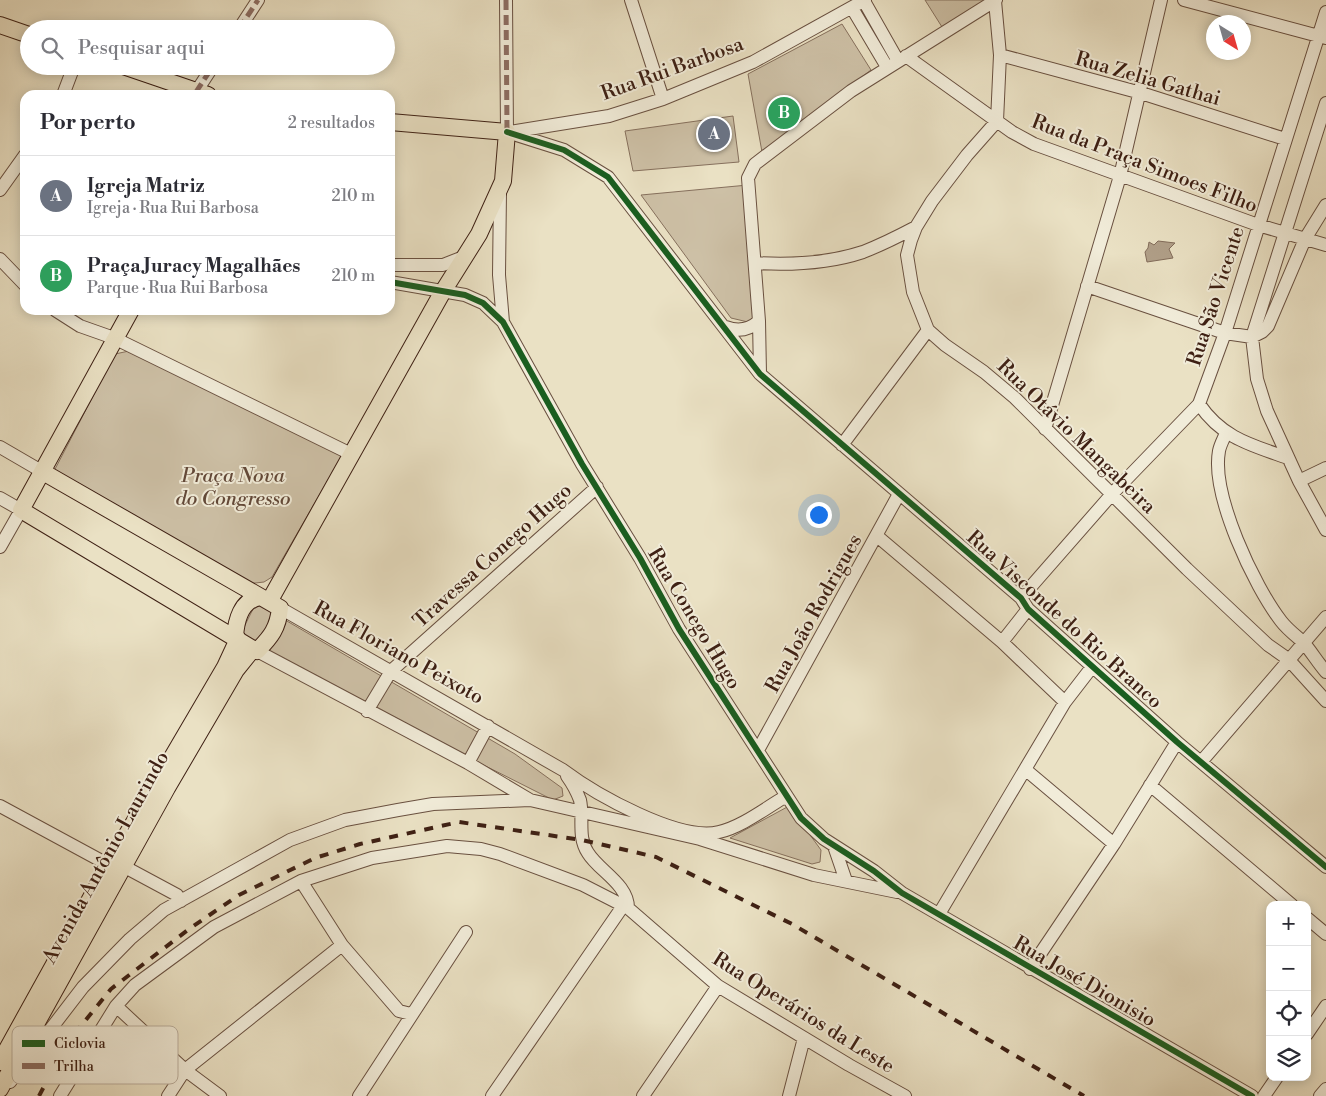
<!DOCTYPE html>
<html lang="pt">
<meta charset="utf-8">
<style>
body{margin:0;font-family:"Libre Bodoni",serif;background:#f7f7f7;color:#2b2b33}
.controls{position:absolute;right:15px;bottom:15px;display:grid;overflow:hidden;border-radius:10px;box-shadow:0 2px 12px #0003}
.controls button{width:45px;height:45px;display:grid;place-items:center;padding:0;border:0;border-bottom:1px solid #e1e1e2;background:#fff;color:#2b2b33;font:25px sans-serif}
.compass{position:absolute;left:1206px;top:15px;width:45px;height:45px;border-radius:50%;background:#fff;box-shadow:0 2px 12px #0003;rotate:143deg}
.you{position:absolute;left:818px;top:514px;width:18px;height:18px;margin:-12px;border:4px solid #fff;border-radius:50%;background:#1a73e8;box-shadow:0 0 0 8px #1a73e833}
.badge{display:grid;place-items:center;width:32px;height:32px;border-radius:50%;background:#d93025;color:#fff;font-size:16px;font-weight:700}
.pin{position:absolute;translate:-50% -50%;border:2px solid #fff;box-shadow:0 1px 5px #0006}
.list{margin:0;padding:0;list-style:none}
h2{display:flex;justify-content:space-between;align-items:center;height:65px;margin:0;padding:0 20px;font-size:21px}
h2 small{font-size:16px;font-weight:400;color:#7c7c81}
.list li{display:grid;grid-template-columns:32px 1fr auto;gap:15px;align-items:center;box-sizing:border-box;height:80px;padding:0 20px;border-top:1px solid #e1e1e2}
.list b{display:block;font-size:19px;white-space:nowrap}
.list p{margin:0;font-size:16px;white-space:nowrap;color:#7c7c81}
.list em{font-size:16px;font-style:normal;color:#7c7c81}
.icon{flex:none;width:28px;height:28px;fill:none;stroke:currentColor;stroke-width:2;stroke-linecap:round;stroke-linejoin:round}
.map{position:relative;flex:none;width:1326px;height:1096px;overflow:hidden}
.search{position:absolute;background:#fff;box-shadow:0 2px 12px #0003;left:20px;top:20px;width:375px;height:55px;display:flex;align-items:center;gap:12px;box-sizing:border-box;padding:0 18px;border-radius:28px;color:#7c7c81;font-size:19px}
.panel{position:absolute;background:#fff;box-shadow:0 2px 12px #0003;left:20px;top:90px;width:375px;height:225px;border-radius:15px}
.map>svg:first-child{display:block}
.green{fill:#cdc0a6;stroke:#86705d}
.water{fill:#b09f88;stroke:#826c5a}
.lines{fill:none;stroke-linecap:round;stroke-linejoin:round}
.minor-casing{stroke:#695040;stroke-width:14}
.major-casing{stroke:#3e2014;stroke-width:18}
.minor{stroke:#f1ecd9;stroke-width:12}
.major{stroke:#eae1c4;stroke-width:16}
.rail{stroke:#3e2014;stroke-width:4;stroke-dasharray:9 9;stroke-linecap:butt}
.quiet{stroke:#8d6e63;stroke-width:5;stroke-dasharray:10 5;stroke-linecap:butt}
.cycleway-casing{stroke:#f1ecd9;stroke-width:9}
.cycleway{stroke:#1b5e20;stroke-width:6}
.labels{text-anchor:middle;stroke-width:4;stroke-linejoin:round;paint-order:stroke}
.street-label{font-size:20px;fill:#3e2014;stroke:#f1ecd9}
.park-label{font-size:20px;font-style:italic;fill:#624838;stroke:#f1ecd9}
.key{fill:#f1ecd9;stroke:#bbaf9e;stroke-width:1}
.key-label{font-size:14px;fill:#3e2014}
</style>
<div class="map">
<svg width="1326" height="1096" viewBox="0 0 1326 1096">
<rect width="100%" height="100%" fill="#eae1c4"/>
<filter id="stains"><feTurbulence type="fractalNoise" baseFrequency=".004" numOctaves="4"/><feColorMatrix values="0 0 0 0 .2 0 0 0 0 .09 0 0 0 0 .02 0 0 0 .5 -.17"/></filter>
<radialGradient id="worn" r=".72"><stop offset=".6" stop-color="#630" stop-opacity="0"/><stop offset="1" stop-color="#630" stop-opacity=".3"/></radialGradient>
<path class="green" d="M925,0h60l-43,27z
M842,24l29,46 -109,82 -14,-78z
M733,116l6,46 -106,9 -8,-40z
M748,185l7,130 -7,7 -17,-4 -90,-123z
M129,351l214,103 -71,123 -8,5 -17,2 -193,-113 61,-117z
M256,603l259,151 47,34 1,8 -10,4 -119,-60 -194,-105z
M789,806l32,44 -1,12 -8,2 -82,-26z"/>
<path class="water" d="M1158,241l17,2 -6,6 4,9 -26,4 -2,-10 3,-4 1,-6 5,3z"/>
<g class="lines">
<defs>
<path id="minor" d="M506,0l1,132
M631,0l32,99
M1184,0l142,38
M864,1l34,60
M995,1l5,54 -3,66
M852,8l35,59
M239,29l19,-29
M1000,55l141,38 144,46
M906,56l106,76 22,12 224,81 68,20
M196,92l17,-26
M63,95l11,-29
M1326,103l-74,234 5,42 10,32 32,70 27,49
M997,121l-30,34 -35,46 -16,26 -5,13 -4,15 6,37 15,38 17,15 39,27 31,26 172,171 81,76 20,14 38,42
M507,132l57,18 44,27 152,197 261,224 7,11 149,133 149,125
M510,132l99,-16 54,-17 90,-37 112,-62
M0,190l25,-35
M500,192l-1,83 4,47
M0,259l25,26
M755,263c34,2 75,0 108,-11 18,-7 36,-16 53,-25
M390,265h53l23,-9
M390,282l75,13 18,8 20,19 79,142 58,94 39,71 122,189 23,21 50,32 28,22 350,203
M1087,286l138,47 27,4 10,-5 6,-6 37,-87 21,-34
M55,310l25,16 34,12 237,116
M726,327c12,5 23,3 33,-6
M760,374l-1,-53 -11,-143 7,-14 96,-73 145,-91
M1045,429l75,-253 41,-176
M1226,433c-2,5 -6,12 -7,18 -8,44 35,135 62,170 6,8 14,14 22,21 8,9 15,21 23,30
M842,445l86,-115
M0,447l43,25
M1288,458c-37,-13 -66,-20 -89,-54l26,-71 101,-321
M1299,481l27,-13
M0,498l21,12 -21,37
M877,536l125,106 63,60
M1021,598l91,-104 87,-90
M280,608l283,162c32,24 116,72 156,62 22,-5 44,-22 64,-34l5,1
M1002,642l26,-33
M257,651l211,112 62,37 170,39 114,36 83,17
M367,711l24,-40 206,-184
M758,750l141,-256
M1201,762l125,-145
M468,763l20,-37
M1026,770l88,74
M567,776c5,7 10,16 13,24 4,17 -3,37 8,53 11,18 40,31 40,55
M1150,785l142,120
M0,806l109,59 14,1 54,29 4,6
M834,846l12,35
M301,881l41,64 57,66 12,3
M939,914l126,-212 27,-35
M1307,918l19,16
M1030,969l84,-125 63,-102
M116,1006l69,64 35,26
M1307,1034l19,-28
M10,1082l73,-95 47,-48 34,-29 126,-70 55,-20 53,-10 35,-6 97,-4
M60,1096l56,-90 19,-21 79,-58 87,-46 71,-23 75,-12 34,3 19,5 83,31 45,23 90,78 131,79 56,31
M168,1096l17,-26 157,-125
M359,1096l107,-164
M492,1096l131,-190
M643,1096l75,-110
M789,1096l15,-58
M1264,1096l13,-19
M1320,1096l6,-7"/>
<path id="major" d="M0,25l29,10
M123,66l85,29
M43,472l237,136c-2,20 -9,29 -23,43l-4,-2 -232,-139 110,-200
M270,600l172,-307 37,-59 24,-53 4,-49 -117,-10
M235,637c1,-16 6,-37 25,-40
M0,1062l109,-197 116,-198 13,-28
M0,1089l167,-301 69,-118 17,-21"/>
</defs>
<use href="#minor" class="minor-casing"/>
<use href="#major" class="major-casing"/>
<use href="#minor" class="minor"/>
<use href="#major" class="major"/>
<path class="rail" d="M39,1096l28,-53 44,-54 78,-60 50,-34 76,-37 45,-14 99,-22 123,18 74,17 136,67 292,172"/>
<path class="quiet" d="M506,0l1,132
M239,29l19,-29
M196,92l17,-26"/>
<defs>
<path id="cycleway" d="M507,132l57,18 44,27 152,197 261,224 7,11 149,133 149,125
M390,282l75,13 18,8 20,19 79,142 58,94 39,71 122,189 23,21 50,32 28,22 350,203"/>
</defs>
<use href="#cycleway" class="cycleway-casing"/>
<use href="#cycleway" class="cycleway"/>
</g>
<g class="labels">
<g class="street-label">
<text transform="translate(672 68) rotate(-20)" y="7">Rua Rui Barbosa</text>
<text transform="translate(1148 78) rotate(16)" y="7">Rua Zelia Gathai</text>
<text transform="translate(1145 163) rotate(21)" y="7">Rua da Praça Simoes Filho</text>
<text transform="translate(1215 296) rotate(-72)" y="7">Rua São Vicente</text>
<text transform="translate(1077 436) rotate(44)" y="7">Rua Otávio Mangabeira</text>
<text transform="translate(492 555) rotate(-42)" y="7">Travessa Conego Hugo</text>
<text transform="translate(813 613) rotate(-61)" y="7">Rua João Rodrigues</text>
<text transform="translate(695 618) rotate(59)" y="7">Rua Conego Hugo</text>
<text transform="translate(1065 619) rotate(42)" y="7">Rua Visconde do Rio Branco</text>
<text transform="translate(399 652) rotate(29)" y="7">Rua Floriano Peixoto</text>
<text transform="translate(105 857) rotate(-61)" y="7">Avenida Antônio Laurindo</text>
<text transform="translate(1085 981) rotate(30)" y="7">Rua José Dionisio</text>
<text transform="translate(804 1012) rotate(32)" y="7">Rua Operários da Leste</text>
</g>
<g class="park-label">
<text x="233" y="482">Praça Nova<tspan x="233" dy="23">do Congresso</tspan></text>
</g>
</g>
<rect x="12" y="1026" width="166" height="58" rx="8" class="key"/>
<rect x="22" y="1040" width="23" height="7" fill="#1b5e20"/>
<rect x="22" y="1063" width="23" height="6" fill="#8d6e63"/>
<g class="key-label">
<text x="54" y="1048">Ciclovia</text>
<text x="54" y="1071">Trilha</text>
</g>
<rect width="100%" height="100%" filter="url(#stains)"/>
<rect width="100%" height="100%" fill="url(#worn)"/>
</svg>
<div class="controls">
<button>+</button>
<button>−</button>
<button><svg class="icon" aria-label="locate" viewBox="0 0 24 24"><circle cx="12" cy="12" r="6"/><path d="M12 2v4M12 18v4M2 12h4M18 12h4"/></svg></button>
<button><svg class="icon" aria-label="layers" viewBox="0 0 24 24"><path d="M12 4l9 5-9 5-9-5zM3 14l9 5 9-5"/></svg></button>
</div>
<svg class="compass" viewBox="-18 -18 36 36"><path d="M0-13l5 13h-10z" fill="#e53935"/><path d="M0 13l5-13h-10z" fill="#7c7c81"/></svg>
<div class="you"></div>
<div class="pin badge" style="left:714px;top:134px;background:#6b7280">A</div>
<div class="pin badge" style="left:784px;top:113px;background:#2e9e5b">B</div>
<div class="search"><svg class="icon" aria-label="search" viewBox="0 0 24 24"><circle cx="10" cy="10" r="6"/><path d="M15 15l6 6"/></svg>Pesquisar aqui</div>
<section class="panel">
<h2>Por perto<small>2 resultados</small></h2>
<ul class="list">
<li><span class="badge" style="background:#6b7280">A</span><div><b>Igreja Matriz</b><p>Igreja · Rua Rui Barbosa</p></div><em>210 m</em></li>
<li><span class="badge" style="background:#2e9e5b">B</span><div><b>Praça Juracy Magalhães</b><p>Parque · Rua Rui Barbosa</p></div><em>210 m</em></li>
</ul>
</section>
</div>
